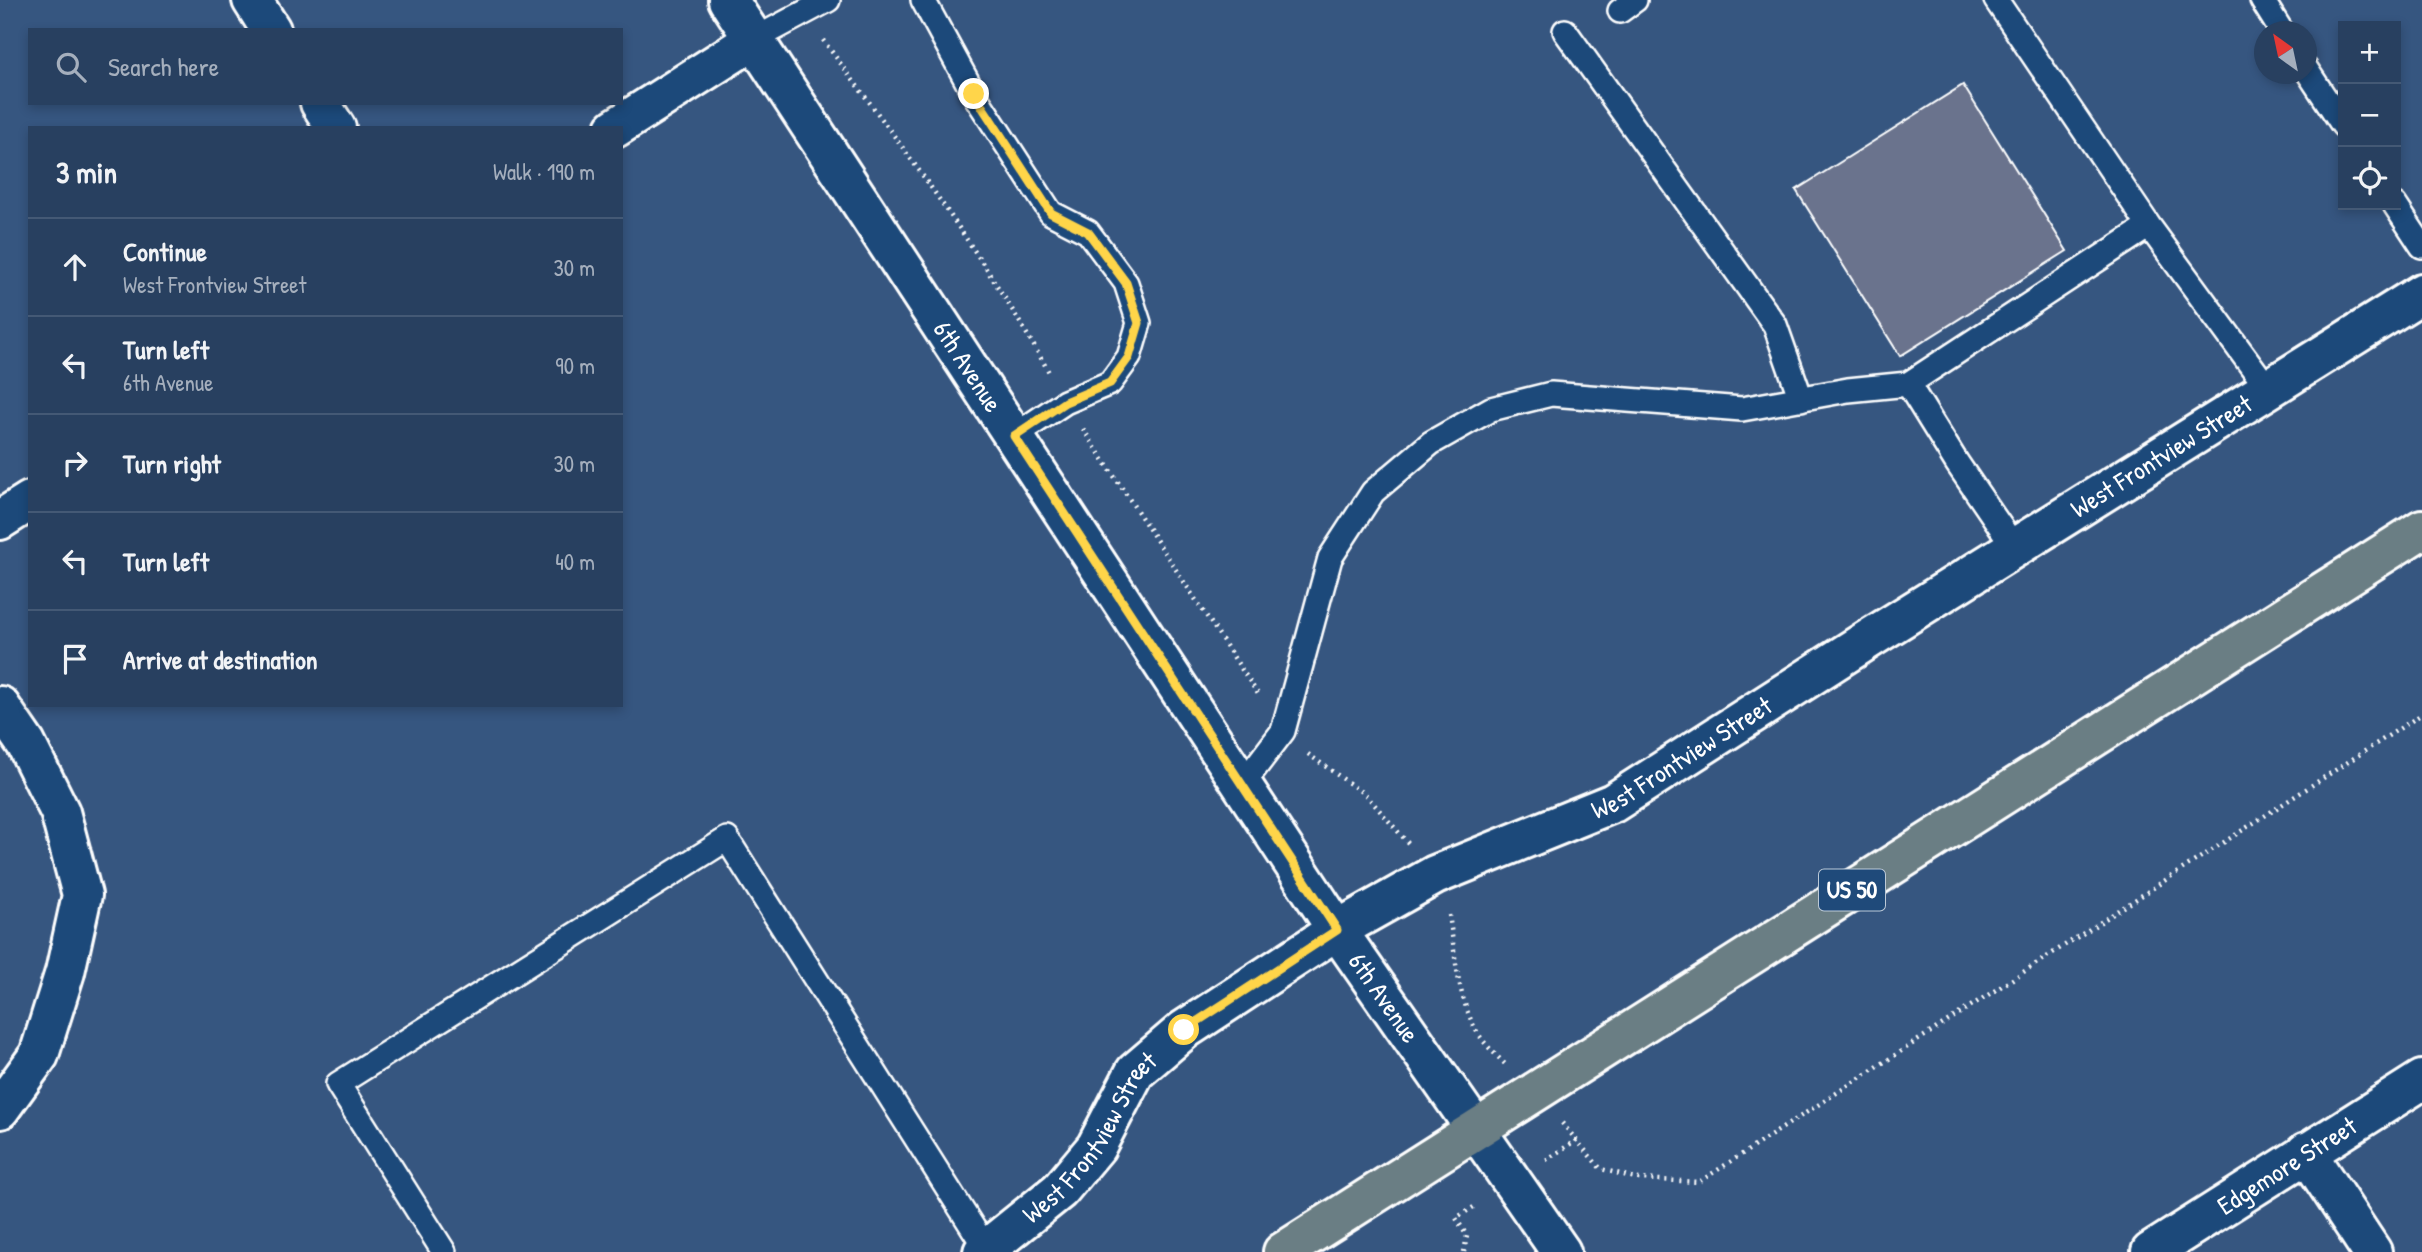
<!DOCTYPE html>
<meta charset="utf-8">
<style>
body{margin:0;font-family:"Patrick Hand",sans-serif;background:#344b69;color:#f1f3f6}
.controls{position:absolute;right:21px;top:21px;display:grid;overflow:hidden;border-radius:0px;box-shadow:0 4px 10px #0003}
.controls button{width:63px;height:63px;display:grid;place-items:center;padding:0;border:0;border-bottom:2px solid #445975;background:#284060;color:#f1f3f6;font:35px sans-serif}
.compass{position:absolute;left:2254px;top:21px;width:63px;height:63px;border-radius:50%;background:#284060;box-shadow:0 4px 10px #0003;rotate:327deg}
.stop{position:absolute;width:21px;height:21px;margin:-16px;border:5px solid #ffd54a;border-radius:50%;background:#fff}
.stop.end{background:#ffd54a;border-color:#fff;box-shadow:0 2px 7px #0008}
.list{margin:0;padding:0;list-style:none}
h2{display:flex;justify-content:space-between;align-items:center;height:91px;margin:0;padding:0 28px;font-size:30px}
h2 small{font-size:23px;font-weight:400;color:#a5afbd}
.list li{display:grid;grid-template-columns:46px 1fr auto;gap:21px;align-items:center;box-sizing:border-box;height:98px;padding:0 28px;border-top:2px solid #445975}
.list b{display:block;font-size:26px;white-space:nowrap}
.list p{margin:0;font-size:23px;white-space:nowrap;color:#a5afbd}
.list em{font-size:23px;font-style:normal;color:#a5afbd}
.icon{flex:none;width:38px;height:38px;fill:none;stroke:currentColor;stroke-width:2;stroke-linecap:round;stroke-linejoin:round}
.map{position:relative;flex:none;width:2422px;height:1252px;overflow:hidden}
.search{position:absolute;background:#284060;box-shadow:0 4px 10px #0003;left:28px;top:28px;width:595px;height:77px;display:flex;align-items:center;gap:18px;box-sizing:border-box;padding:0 24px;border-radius:0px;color:#a5afbd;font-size:26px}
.panel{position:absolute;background:#284060;box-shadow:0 4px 10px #0003;left:28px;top:126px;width:595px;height:581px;border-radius:0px}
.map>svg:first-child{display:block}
.building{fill:#6b738d;stroke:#fff;stroke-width:2}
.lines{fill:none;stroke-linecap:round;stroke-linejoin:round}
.lane-casing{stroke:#fff;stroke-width:28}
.street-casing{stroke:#fff;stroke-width:44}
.secondary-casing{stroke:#fff;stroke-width:44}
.highway-casing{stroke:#fff;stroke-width:44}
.path{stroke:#fff;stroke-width:4.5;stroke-dasharray:2 5;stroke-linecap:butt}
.lane{stroke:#1f4a7a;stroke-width:23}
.street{stroke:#1f4a7a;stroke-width:38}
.secondary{stroke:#1f4a7a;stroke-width:38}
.highway{stroke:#6b7e84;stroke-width:38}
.route{stroke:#ffd54a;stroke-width:9}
.labels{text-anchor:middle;stroke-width:5;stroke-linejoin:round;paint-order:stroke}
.shield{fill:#1f4a7a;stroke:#bcc9d7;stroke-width:2}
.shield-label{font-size:24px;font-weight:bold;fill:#fff}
.street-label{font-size:26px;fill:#fff;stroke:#1f4a7a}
</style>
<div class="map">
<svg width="2422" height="1252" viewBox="0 0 2422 1252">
<rect width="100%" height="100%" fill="#365680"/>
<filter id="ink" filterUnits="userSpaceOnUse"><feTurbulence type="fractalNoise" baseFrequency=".0143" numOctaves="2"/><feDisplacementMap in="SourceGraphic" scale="14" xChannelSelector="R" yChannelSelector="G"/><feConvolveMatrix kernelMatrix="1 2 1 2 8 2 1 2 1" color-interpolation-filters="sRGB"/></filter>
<g filter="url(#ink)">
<path class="building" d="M1963,85l104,166 -167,105 -104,-166z"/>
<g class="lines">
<defs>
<path id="lane" d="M923,0l51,94 77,119 37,19 38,51 13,40 -10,34 -19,26 -45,19 -51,34
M1996,0l153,226
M2262,0l20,32
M1620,11l15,-11
M1565,31l210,294 26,74
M755,39l73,-39
M2306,69l37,56
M2395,205l27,41
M2015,548l-58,-85 -49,-79 241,-158 120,164
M1242,785l41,-54 47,-173 43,-66 58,-49 60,-34 60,-15 191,15 106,-19 60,-6
M444,1252l-106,-168 389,-245 260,411"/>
<g id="street">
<path d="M252,0l19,30"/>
<path d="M320,103l16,25"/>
<path d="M615,128l140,-89"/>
<path d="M0,520l30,-19"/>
<path d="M0,706l26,38 34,68 22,83 -17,77 -26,83 -39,54"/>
<path d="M2306,1152l66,100"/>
<path id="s1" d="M983,1252l77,-62 36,-43 39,-75 49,-42 153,-100 98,-55 178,-72 259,-166 550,-344"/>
<path id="s2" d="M2151,1252l271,-172"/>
</g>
<g id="secondary">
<path id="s3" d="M728,0l609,930 224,322"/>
</g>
<path id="highway" d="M1283,1252l1139,-723"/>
</defs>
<use href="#lane" class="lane-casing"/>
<use href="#street" class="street-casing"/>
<use href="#secondary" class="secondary-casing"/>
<use href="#highway" class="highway-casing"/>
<path class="path" d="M823,40c81,108 161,216 227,334
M1083,429l175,265
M1308,754l59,42 41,47
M1449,915c6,36 8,79 25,111 7,15 20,27 31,38
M1562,1123l39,46 38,10 60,3 723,-468
M1546,1160l32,-21
M1464,1252l3,-16 -11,-18 21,-13"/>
<use href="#lane" class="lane"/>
<use href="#street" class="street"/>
<use href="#secondary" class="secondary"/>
<use href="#highway" class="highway"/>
</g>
</g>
<g class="lines" filter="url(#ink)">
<path class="route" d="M974,94l77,119 37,19 38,51 13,40 -10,34 -19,26 -45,19 -51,34 323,494 -153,100"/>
</g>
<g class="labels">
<rect class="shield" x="1819" y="869.5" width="66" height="41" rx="5"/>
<g class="shield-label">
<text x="1852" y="898">US 50</text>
</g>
<g class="street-label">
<text dy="9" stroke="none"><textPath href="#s3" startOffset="438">6th Avenue</textPath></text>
<text dy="9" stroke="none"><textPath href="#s1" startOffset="1440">West Frontview Street</textPath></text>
<text dy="9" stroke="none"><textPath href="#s1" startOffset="873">West Frontview Street</textPath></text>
<text dy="9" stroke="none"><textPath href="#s3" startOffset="1194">6th Avenue</textPath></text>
<text dy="9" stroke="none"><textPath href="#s1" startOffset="159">West Frontview Street</textPath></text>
<text dy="9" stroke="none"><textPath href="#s2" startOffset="161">Edgemore Street</textPath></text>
</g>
</g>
</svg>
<div class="controls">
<button>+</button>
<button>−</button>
<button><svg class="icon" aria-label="locate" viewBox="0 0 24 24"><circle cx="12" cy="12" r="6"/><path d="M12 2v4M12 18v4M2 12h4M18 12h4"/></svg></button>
</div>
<svg class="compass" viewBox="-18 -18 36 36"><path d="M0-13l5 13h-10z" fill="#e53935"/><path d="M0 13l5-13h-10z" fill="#a5afbd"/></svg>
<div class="stop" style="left:1184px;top:1030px"></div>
<div class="stop end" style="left:974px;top:94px"></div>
<div class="search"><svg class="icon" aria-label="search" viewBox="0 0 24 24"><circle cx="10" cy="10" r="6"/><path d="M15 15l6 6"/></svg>Search here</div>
<section class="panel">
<h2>3 min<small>Walk · 190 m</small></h2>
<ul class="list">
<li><svg class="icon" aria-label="ahead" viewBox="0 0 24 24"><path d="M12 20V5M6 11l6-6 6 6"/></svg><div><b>Continue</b><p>West Frontview Street</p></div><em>30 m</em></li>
<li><svg class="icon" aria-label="left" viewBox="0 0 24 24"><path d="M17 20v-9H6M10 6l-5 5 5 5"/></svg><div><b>Turn left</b><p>6th Avenue</p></div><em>90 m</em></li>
<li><svg class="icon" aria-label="right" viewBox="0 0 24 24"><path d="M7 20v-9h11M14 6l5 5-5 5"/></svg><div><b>Turn right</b></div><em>30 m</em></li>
<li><svg class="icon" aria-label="left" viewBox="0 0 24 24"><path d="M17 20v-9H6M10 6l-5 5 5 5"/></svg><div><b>Turn left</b></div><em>40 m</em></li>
<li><svg class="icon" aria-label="arrive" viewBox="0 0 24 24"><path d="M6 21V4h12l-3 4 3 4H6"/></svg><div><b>Arrive at destination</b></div></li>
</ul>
</section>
</div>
